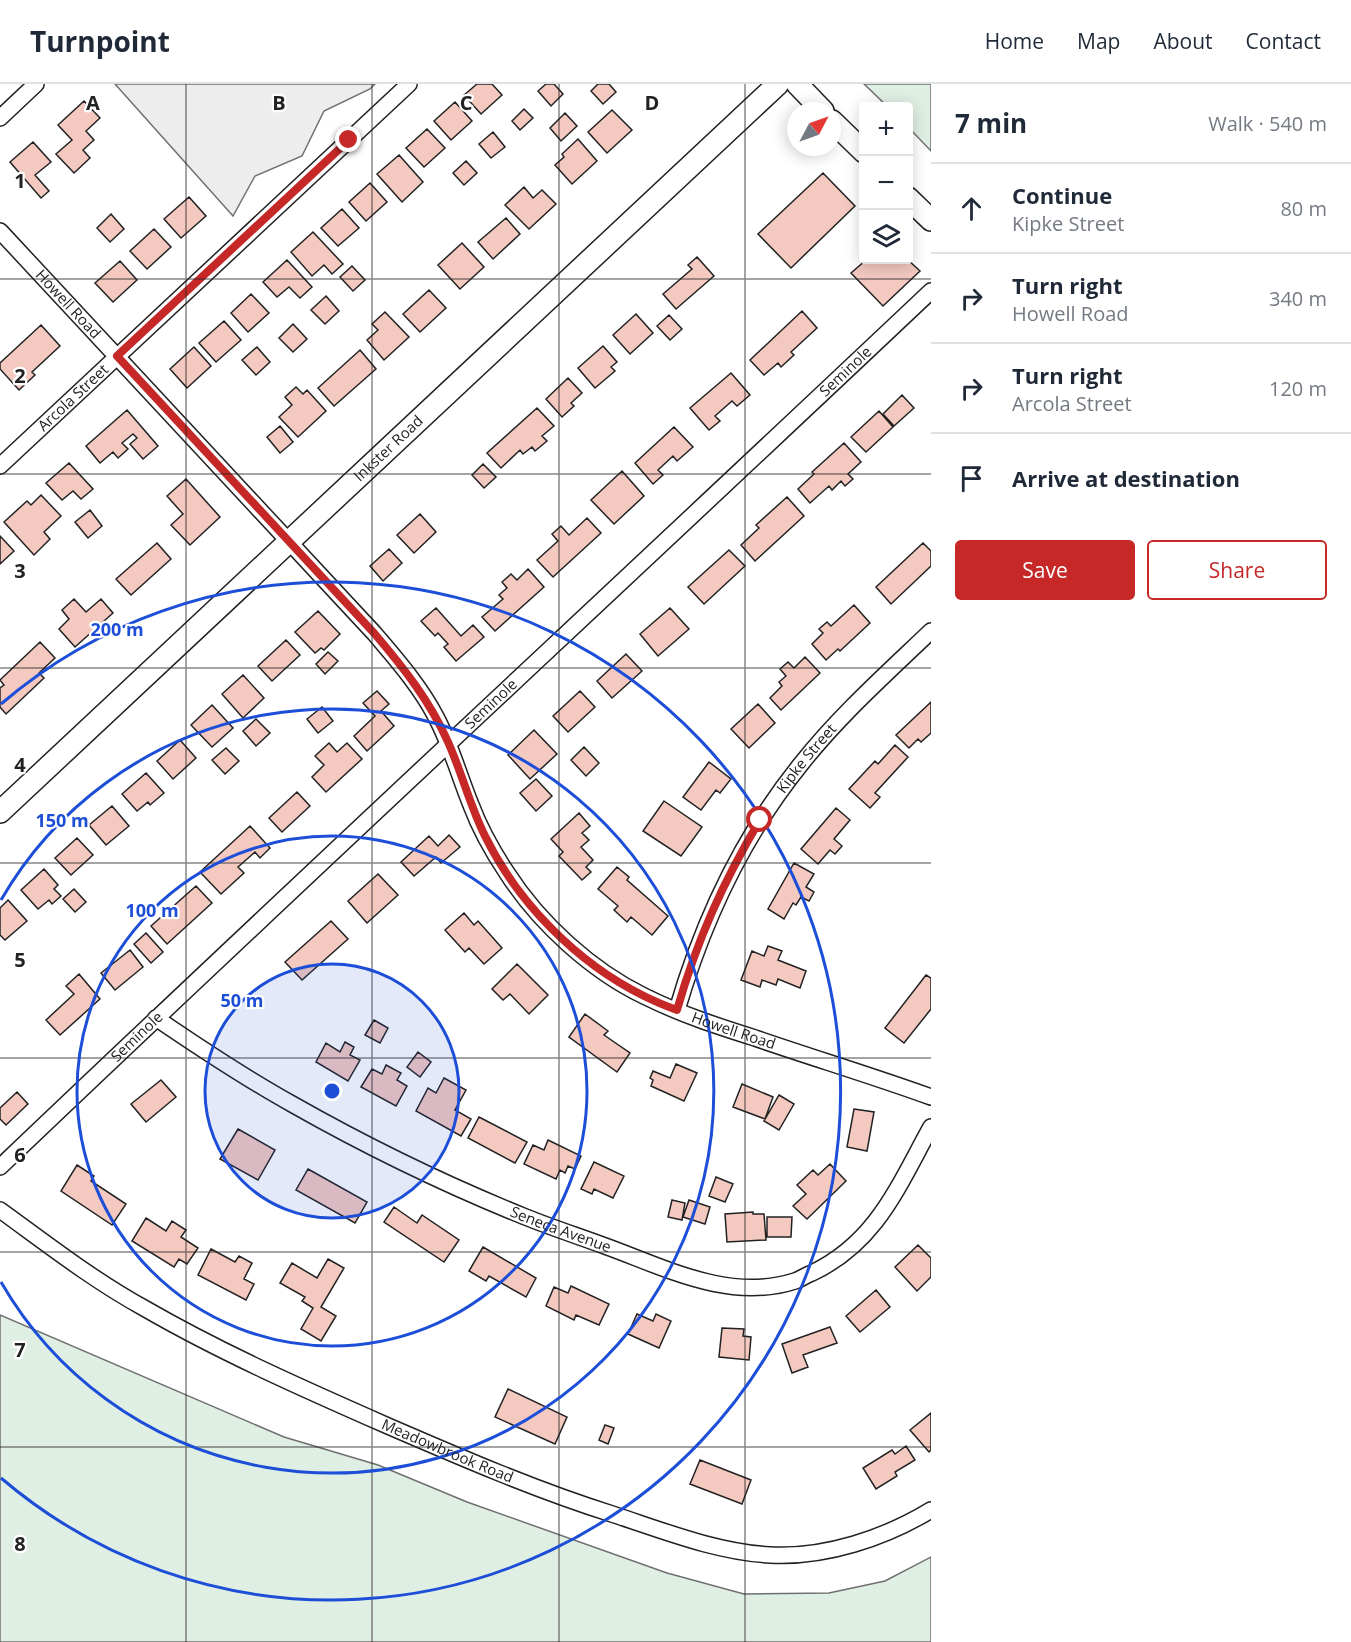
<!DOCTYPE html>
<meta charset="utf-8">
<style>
body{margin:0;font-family:"Open Sans",sans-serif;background:#f2f2f3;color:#1f2937}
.controls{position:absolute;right:18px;top:18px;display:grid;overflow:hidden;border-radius:6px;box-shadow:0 3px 15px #0003}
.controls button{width:54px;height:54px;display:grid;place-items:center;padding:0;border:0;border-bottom:2px solid #e0e1e3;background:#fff;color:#1f2937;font:30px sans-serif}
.compass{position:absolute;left:787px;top:18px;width:54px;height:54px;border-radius:50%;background:#fff;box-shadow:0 3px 15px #0003;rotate:49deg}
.stop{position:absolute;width:18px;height:18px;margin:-14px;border:4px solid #c62828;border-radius:50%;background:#fff}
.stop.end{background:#c62828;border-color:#fff;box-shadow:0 2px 6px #0008}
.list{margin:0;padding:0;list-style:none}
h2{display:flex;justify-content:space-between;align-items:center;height:78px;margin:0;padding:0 24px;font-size:26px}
h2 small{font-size:20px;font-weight:400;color:#747a83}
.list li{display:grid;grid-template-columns:39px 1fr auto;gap:18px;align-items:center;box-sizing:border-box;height:90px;padding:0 24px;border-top:2px solid #e0e1e3}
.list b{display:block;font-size:22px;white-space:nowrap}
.list p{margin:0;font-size:20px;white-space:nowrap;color:#747a83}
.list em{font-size:20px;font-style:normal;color:#747a83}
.actions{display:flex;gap:12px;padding:18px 24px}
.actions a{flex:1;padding:14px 0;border:2px solid #c62828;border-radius:6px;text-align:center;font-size:21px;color:#c62828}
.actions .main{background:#c62828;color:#fff}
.icon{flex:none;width:33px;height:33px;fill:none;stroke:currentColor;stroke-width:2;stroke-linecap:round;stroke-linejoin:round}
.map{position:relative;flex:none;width:931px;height:1558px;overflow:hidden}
header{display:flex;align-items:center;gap:36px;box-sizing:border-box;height:84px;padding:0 30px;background:#fff;border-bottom:2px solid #e0e1e3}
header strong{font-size:28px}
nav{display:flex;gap:33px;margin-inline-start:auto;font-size:21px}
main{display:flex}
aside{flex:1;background:#fff}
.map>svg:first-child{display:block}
.green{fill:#e0efe3;stroke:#6f6f6f;stroke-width:1.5}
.parking{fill:#ededed;stroke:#6f6f6f;stroke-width:1.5}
.building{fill:#f3c9c0;stroke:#222;stroke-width:1.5}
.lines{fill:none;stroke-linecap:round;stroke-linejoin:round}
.minor-casing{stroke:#222;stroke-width:18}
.secondary-casing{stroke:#222;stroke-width:24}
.minor{stroke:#fff;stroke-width:15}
.secondary{stroke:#fff;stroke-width:21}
.route{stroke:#c62828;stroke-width:8}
.grid{fill:none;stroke:#222;stroke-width:1.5;stroke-opacity:0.55}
.ring{fill:none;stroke:#1d4ed8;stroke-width:3}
.labels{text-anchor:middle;stroke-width:4.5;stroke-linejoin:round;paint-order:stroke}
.street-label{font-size:15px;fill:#222;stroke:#fff}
.grid-label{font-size:20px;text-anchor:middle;font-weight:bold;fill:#222;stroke:#fff;stroke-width:4.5;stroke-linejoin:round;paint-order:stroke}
.centre{fill:#1d4ed8;stroke:#fff;stroke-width:3}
.ring-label{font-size:18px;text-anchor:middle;font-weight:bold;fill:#1d4ed8;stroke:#fff;stroke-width:4.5;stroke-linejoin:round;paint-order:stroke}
</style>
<header>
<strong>Turnpoint</strong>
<nav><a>Home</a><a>Map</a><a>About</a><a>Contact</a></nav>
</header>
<main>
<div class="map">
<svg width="931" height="1558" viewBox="0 0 931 1558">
<rect width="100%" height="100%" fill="#fff"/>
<path class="green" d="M864,0h67v67l-22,-23 -1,-22h-21z
M0,1231l284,122 94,28 89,37 200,71 77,21 85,-1 56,-12 46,-24v85h-931z"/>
<path class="parking" d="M115,0h260l-5,5 -46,22 -22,45 -47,20 -22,40z"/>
<path class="building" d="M477,0h15l10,11 -21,19 -17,-19z
M546,0h8l9,10 -12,12 -13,-15z
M598,0h11l7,8 -13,12 -12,-13z
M84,17l16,17 -14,13 8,9 -11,10 7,8 -16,15 -18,-19 16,-14 -14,-15z
M455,18l17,19 -21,19 -17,-19z
M524,25l9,9 -13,12 -8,-9z
M612,26l20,20 -25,23 -19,-21z
M565,29l12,13 -16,15 -11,-13z
M427,45l18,19 -21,19 -18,-19z
M493,48l12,15 -14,11 -12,-14z
M578,55l19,22 -25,23 -17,-19 9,-8 -2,-3z
M33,58l18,20 -16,13 14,16 -8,7 -31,-36z
M399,71l24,27 -21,20 -25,-28z
M466,77l11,12 -13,12 -11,-12z
M823,89l32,33 -64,62 -33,-34z
M370,99l17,19 -21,19 -17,-19z
M524,103l9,11 9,-8 14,14 -27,25 -24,-24z
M189,113l17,19 -25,22 -17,-19z
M342,125l17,19 -21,18 -17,-18z
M111,130l13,15 -14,13 -13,-14z
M506,134l14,16 -27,25 -15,-17z
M154,145l17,18 -24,22 -17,-18z
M313,148l30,32 -11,10 -8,-9 -12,11 -21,-24z
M462,159l22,24 -24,22 -22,-24z
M697,173l17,19 -38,33 -13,-15 29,-25 -4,-4z
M287,176l25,27 -12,11 -11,-11 -12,10 -14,-15z
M866,176h42l12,11 -37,35 -32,-33z
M120,177l17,19 -24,22 -18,-19z
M352,182l13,14 -12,11 -13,-14z
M429,206l17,18 -26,24 -17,-18z
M251,210l18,19 -21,19 -17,-19z
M326,212l13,15 -14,13 -14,-14z
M802,227l15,17 -26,24 3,3 -13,12 -3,-4 -14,12 -14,-15z
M385,228l24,25 -25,23 -17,-20 11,-10 -6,-6z
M636,230l17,19 -23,21 -17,-19z
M669,231l13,14 -12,11 -13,-14z
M224,237l17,19 -25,22 -17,-19z
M293,240l14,15 -14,13 -14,-14z
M41,241l19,21 -28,26 3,3 -16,15 -19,-21v-6z
M603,262l14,16 -6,5 4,4 -20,17 -17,-20z
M194,263l17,19 -24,22 -17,-19z
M257,263l13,15 -14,13 -14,-15z
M360,266l16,19 -42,37 -16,-18z
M731,289l19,22 -13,11 -5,-5 -17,15 5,5 -11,9 -19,-22z
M568,294l14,15 -11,10 3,3 -12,11 -16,-18z
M296,303l7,7 4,-4 19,21 -28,26 -19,-20 13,-12 -7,-8z
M902,311l12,13 -20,18 -11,-12z
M537,324l17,18 -12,10 5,5 -12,10 -3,-4 -9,7 -3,-4 -19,18 -14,-15z
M127,326l31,36 -15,13 -13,-15 7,-6 -4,-4 -11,9 6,6 -10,9 -5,-6 -13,11 -14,-17z
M879,327l14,16 -27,25 -15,-15z
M280,342l13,16 -13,11 -13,-16z
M674,343l19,20 -16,14 -4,-5 -15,14 5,5 -10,9 -18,-21z
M844,359l17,19 -13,12 5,5 -8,7 -4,-5 -9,9 -3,-4 -19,17 -12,-14 16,-15 -2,-2z
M69,379l24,26 -12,10 -8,-8 -11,9 -16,-17z
M483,380l13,13 -12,11 -12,-13z
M622,387l22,25 -30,28 -23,-24z
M186,395l34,38 -30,28 -19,-20 12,-11 -16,-18z
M41,411l20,21 -17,16 6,7 -16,16 -30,-33 23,-21 4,4z
M787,413l17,19 -49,45 -14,-16 18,-17 -3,-3z
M90,426l12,16 -14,12 -13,-16z
M420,430l16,18 -22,21 -17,-18z
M587,434l14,15 -48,44 -16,-17 21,-19 -6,-7 9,-8 8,9z
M0,452l14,15 -14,13z
M157,459l14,16 -40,36 -15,-16z
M923,459l8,8v15l-40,38 -15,-17z
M389,465l13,14 -19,18 -13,-15z
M729,466l16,16 -41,38 -16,-17z
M528,485l16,18 -49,44 -13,-14 21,-18 -4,-4 8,-7 -5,-6 9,-8 6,6z
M74,515l12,13 15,-13 12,14 -38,34 -16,-18 10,-10 -7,-9z
M854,521l16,18 -30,28 -2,-2 -12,11 -14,-16 11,-11 -4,-4 8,-7 4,4z
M436,524l25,28 12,-11 11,12 -28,24 -12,-14 4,-3 -10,-11 -3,3 -14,-15z
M670,524l19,21 -31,27 -18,-22z
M318,527l22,23 -16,16 -3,-2 -6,5 -20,-21z
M286,556l14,15 -28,26 -14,-15z
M40,558l15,16 -16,15 5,5 -38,36 -6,-7v-19l4,-3 -4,-5z
M328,568l10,9 -13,13 -9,-10z
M626,570l16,17 -30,27 -15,-17z
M805,573l15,16 -39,37 -11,-12 12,-12 -3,-4 7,-6 -6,-7 8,-7 6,6z
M243,591l21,23 -21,20 -21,-24z
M377,607l12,13 -8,7 13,15 -27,25 -13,-15 21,-20 -12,-13z
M580,607l15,16 -27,25 -15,-16z
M931,618v31l-10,9 -3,-3 -9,9 -13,-13z
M758,620l17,19 -26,25 -18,-19z
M212,621l21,23 -21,19 -21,-22z
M322,623l11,14 -15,12 -11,-14z
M256,635l14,14 -14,13 -13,-15z
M534,646l23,24 -27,25 -22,-24z
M180,656l16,18 -23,21 -16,-18z
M329,659l8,9 10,-9 15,16 -36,33 -14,-15 12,-12 -9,-9z
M895,661l13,12 -33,36 5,4 -10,11 -21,-19 26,-28 3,3z
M584,663l15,16 -13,13 -15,-16z
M226,664l13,13 -14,13 -13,-14z
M709,678l22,17 -11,14 -4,-3 -15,20 -18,-13z
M146,689l18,20 -14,12 -2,-3 -11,9 -15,-17z
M536,695l16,17 -16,15 -16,-18z
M297,708l13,14 -28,26 -13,-14z
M664,717l38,26 -21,29 -38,-25z
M112,722l17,20 -23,19 -17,-20z
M836,724l14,12 -16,19 8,7 -7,8 -5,-4 -12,14 -17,-15z
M579,729l11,13 -8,7 7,7 -8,7 12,13 -7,7 5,5 -9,8 -23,-24 4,-4 -12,-13z
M250,742l20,22 -10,10 -5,-6 -17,15 6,6 -23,21 -21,-22z
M449,751l11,12 -19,16 -5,-6 -22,19 -13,-14 28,-26 9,10z
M77,754l16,17 -22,20 -16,-17z
M794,779l20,11 -8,13 8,5 -5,9 -8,-4 -5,8 -3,-2 -9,16 -16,-10z
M617,783l12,10 -2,3 41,36 -16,19 -21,-18 -4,5 -13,-12 4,-4 -20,-17z
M44,785l14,16 -4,4 7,7 -9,8 -3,-4 -11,9 -17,-19z
M378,790l20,21 -31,28 -19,-22z
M196,802l16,17 -45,41 -16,-18z
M74,805l12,13 -11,10 -12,-13z
M8,816l19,21 -22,19 -5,-5v-27z
M464,829l10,12 4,-4 24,27 -18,16 -15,-16 -4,4 -20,-22z
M331,837l17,18 -46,41 -17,-18z
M146,849l17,19 -12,11 -17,-19z
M768,862l14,5 -4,9 28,11 -6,17 -22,-9 -2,6 -14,-5 -2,7 -19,-7 11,-29 12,5z
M130,866l13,17 -28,23 -14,-17z
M517,880l31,31 -19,19 -19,-20 -7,6 -11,-11z
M79,890l21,25 -40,36 -14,-15 28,-26 -8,-8z
M926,891l5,3v31l-27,34 -19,-15z
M585,930l23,17 -4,4 26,18 -13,19 -48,-35z
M374,936l14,8 -8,15 -15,-8z
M345,958l9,5 -4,8 10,5 -12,21 -32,-19 10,-19 14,9z
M418,968l13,10 -11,15 -13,-10z
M676,980l21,9 -13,28 -33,-15 2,-6 -3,-2 3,-7 17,7z
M386,981l15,8 -4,7 10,6 -11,20 -35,-19 11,-18 10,5z
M444,994l22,12 -11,20 16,9 -10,17 -45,-25 12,-23 8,5z
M161,996l15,17 -30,25 -15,-18z
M742,1000l31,13 -8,22 -32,-12z
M17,1008l11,12 -22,21 -6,-6v-11z
M779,1011l15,9 -15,26 -15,-9z
M854,1025l20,3 -7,39 -20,-4z
M479,1033l48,25 -12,21 -47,-25z
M238,1045l37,21 -17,30 -38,-21z
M548,1056l33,16 -6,13 -7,-3 -3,7 -5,-3 -4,9 -32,-15 9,-19 11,5z
M594,1078l30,14 -11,22 -19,-9 -2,5 -11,-5z
M830,1080l16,17 -39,38 -14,-13 13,-12 -9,-9 16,-15 5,5z
M77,1081l17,11 -3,5 35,23 -14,21 -51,-34z
M308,1085l59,33 -12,21 -59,-33z
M716,1093l17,7 -8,18 -16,-6z
M672,1116l13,3 -3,17 -14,-3z
M689,1116l21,7 -5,17 -22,-7z
M394,1123l23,16 5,-8 37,25 -15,22 -60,-40z
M753,1128v2h11l2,26 -39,2 -2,-28z
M767,1133h25l-1,20h-24z
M146,1134l20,13 6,-10 14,9 -5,7 17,11 -11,16 -8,-5 -5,8 -42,-26z
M918,1161l13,13v19l-14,14 -22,-24z
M483,1163l53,31 -10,19 -37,-21 -3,5 -17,-10z
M211,1165l24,13 4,-6 13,7 -8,16 10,5 -8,16 -48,-25z
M328,1175l16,9 -23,39 15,9 -15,25 -20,-12 12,-21 -11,-7 3,-4 -25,-14 12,-20 25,15z
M571,1202l38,18 -10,21 -23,-10 -2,5 -28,-14 8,-19 14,6z
M876,1206l14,17 -30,25 -14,-16z
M637,1230l16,7 3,-7 15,7 -12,27 -31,-14z
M830,1243l7,16 -34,12 5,12 -16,6 -10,-29z
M722,1244l22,1 -1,7 8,1 -2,23 -30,-3z
M508,1305l59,28 -12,27 -60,-27z
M931,1329v37l-2,2 -19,-22z
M605,1341l9,3 -6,16 -9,-4z
M906,1362l9,14 -20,12 2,4 -21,13 -13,-21 29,-18 3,4z
M700,1376l51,20 -9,24 -52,-20z"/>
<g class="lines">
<defs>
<g id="minor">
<path d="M0,34l36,-34"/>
<path id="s1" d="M0,147l374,402c22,26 46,53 62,84 15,28 23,59 35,88 9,24 22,47 36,68 32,50 85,98 137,123 36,18 73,30 111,42 58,20 118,38 176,59"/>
<path id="s2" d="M0,382l409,-382"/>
<path id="s3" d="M677,926c26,-89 65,-173 124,-246 38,-48 85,-90 130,-133"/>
<path id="s4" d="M156,934c44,30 89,60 136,86 74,42 152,80 231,112 27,11 55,20 82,30 61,22 124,56 190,35 6,-2 11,-6 17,-8 65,-31 86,-87 119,-146"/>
<path id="s5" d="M0,1083c308,-294 621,-583 931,-876"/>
<path id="s6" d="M0,1126c47,34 93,70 144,98 78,45 162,82 244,118 74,32 148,64 224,88 52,17 104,38 158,41 55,3 115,-17 161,-45"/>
</g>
<g id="secondary">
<path d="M797,0l26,27"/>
<path d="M832,37l32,31"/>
<path d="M908,114l23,22"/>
<path id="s7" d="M0,728l778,-728"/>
</g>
</defs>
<use href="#minor" class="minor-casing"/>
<use href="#secondary" class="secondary-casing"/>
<use href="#minor" class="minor"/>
<use href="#secondary" class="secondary"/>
</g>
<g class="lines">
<path class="route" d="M349,56l-232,216 257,277c29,34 56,68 74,109 14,31 22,64 37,94 33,67 92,127 159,160 10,5 22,10 33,14 20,-70 46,-128 83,-190"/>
</g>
<path class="grid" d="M186,0v1558M372,0v1558M559,0v1558M745,0v1558M0,195h931M0,390h931M0,584h931M0,779h931M0,974h931M0,1168h931M0,1363h931"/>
<circle cx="332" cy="1007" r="127" fill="#1d4ed8" fill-opacity=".12"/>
<g class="ring">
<circle cx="332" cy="1007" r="127"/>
<circle cx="332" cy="1007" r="255"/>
<path d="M1 816A382 382 0 1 1 1 1198"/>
<path d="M1 620A509 509 0 1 1 1 1394"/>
</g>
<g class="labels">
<g class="street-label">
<text dy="5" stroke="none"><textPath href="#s1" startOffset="100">Howell Road</textPath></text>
<text dy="5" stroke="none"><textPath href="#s5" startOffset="1161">Seminole</textPath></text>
<text dy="5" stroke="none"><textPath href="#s2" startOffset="100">Arcola Street</textPath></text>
<text dy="5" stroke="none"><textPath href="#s7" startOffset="532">Inkster Road</textPath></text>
<text dy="5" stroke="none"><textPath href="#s5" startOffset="675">Seminole</textPath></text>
<text dy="5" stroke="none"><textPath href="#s3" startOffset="285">Kipke Street</textPath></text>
<text dy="5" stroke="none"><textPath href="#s1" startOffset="1108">Howell Road</textPath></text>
<text dy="5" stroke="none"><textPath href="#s5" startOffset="189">Seminole</textPath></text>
<text dy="5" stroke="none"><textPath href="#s4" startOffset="458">Seneca Avenue</textPath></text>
<text dy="5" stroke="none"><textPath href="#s6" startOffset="510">Meadowbrook Road</textPath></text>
</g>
</g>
<g class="grid-label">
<text x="93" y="26">A</text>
<text x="279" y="26">B</text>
<text x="466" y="26">C</text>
<text x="652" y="26">D</text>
<text x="20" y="104">1</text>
<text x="20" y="299">2</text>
<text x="20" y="494">3</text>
<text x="20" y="688">4</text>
<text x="20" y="883">5</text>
<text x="20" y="1078">6</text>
<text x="20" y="1273">7</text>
<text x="20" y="1467">8</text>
</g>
<circle cx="332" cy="1007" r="9" class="centre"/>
<g class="ring-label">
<text x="117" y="552">200 m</text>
<text x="62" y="743">150 m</text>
<text x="152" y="833">100 m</text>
<text x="242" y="923">50 m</text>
</g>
</svg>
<div class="controls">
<button>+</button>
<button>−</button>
<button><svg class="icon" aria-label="layers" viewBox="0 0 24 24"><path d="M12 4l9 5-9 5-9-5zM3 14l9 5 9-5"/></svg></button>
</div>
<svg class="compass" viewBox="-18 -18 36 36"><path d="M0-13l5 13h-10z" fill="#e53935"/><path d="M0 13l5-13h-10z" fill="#747a83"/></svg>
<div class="stop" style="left:760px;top:736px"></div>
<div class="stop end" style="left:349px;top:56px"></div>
</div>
<aside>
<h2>7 min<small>Walk · 540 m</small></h2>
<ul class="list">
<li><svg class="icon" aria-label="ahead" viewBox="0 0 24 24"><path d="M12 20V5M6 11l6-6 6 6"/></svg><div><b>Continue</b><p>Kipke Street</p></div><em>80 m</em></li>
<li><svg class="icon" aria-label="right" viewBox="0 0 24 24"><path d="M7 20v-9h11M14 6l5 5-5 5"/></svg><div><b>Turn right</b><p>Howell Road</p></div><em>340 m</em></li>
<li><svg class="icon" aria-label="right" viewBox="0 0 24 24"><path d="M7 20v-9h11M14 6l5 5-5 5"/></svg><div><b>Turn right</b><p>Arcola Street</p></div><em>120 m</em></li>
<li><svg class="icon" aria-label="arrive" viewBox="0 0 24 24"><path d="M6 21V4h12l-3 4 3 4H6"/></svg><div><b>Arrive at destination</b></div></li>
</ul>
<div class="actions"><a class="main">Save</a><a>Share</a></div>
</aside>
</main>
